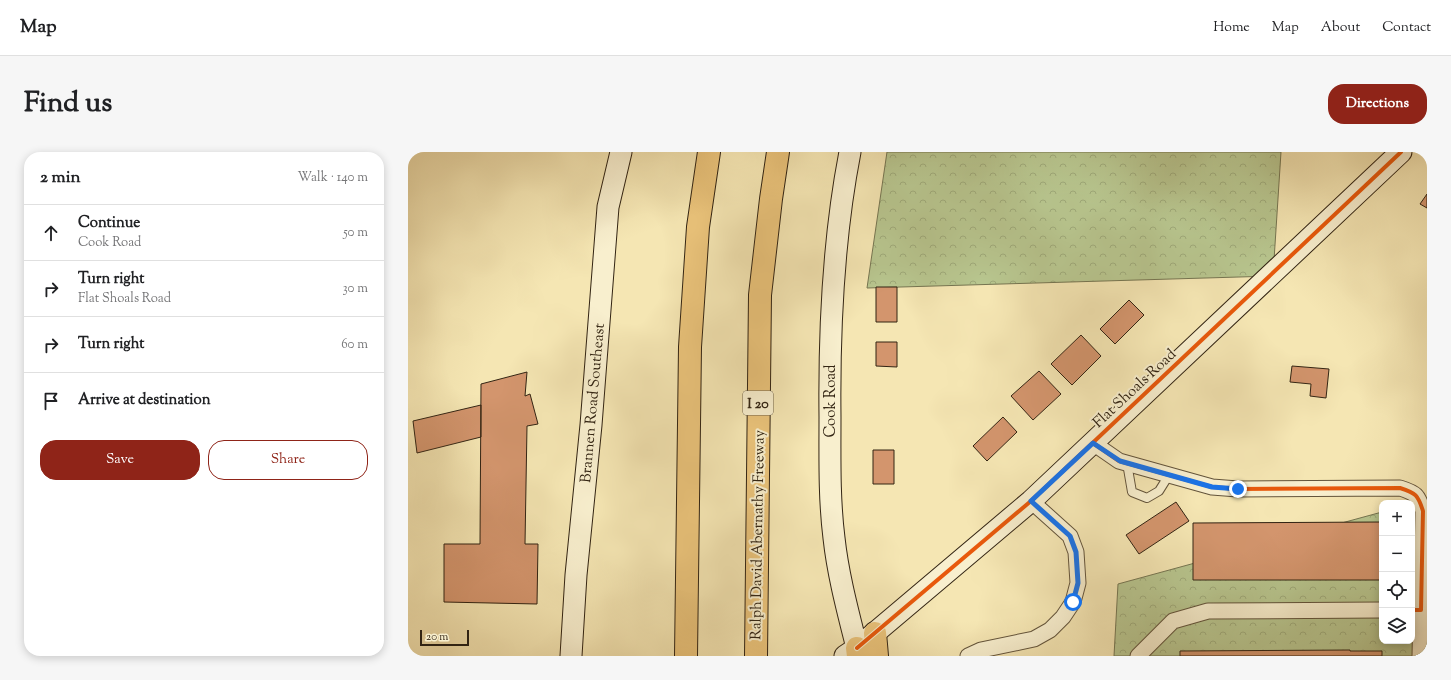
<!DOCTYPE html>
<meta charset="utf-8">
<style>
body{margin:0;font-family:"Sorts Mill Goudy",serif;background:#f6f6f6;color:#202124}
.controls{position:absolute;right:12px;bottom:12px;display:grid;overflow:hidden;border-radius:8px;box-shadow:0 2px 10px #0003}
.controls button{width:36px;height:36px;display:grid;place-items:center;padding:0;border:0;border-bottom:1px solid #e0e0e0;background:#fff;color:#202124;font:20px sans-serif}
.scale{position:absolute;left:12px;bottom:10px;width:49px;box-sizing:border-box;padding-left:4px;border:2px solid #322413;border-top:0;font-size:11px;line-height:14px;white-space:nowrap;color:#322413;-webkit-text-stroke:3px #f8efce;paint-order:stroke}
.stop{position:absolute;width:12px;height:12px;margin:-9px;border:3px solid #1a73e8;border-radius:50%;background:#fff}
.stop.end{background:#1a73e8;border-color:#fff;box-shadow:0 1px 4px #0008}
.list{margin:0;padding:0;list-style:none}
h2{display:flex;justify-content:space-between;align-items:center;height:52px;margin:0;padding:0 16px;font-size:17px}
h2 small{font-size:13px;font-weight:400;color:#757577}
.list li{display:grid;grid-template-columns:26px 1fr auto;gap:12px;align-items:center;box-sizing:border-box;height:56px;padding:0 16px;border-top:1px solid #e0e0e0}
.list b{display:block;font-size:15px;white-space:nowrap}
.list p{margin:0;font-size:13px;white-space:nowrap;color:#757577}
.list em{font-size:13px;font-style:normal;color:#757577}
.actions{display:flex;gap:8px;padding:12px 16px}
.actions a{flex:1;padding:9px 0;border:1px solid #8f2418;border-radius:16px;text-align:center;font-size:14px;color:#8f2418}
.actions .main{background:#8f2418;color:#fff}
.icon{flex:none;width:22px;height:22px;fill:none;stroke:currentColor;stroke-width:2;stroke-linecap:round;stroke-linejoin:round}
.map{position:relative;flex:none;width:1019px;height:504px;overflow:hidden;border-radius:16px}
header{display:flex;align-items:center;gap:24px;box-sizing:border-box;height:56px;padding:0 20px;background:#fff;border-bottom:1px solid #e0e0e0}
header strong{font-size:19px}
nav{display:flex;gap:22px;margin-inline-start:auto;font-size:14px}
.intro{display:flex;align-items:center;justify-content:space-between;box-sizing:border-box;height:96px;padding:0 24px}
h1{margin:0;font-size:28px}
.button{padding:10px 18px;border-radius:16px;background:#8f2418;color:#fff;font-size:14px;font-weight:700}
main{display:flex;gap:24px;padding:0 24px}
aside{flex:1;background:#fff;border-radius:16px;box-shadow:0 2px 10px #0003}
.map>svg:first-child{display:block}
.forest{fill:url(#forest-crowns);stroke:#757551}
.building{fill:#d3956d;stroke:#322413}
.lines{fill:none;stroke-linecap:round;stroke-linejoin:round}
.lane-casing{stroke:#63543b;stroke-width:10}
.street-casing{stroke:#63543b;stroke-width:17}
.secondary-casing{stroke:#322413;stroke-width:23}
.highway-casing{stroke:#322413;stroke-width:24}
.lane{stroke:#f8efce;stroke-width:8}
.street{stroke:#f8efce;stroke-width:15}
.secondary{stroke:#f8efce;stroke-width:21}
.highway{stroke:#eac37a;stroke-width:22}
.cycleway-casing{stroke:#f8efce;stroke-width:6}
.cycleway{stroke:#e8590c;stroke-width:4}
.route{stroke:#1a73e8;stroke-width:5}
.labels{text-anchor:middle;stroke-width:4;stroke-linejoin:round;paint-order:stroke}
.shield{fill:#f8efce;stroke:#6d614b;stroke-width:1}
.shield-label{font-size:14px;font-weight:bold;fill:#322413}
.street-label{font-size:15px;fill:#322413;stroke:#f8efce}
</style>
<header>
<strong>Map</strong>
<nav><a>Home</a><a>Map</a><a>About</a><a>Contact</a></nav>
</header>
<div class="intro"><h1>Find us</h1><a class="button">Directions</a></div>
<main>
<aside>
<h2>2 min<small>Walk · 140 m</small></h2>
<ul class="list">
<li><svg class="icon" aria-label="ahead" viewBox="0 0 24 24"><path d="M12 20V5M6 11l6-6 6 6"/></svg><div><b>Continue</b><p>Cook Road</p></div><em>50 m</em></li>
<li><svg class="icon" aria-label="right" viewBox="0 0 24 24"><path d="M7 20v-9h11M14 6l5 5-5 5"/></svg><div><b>Turn right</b><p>Flat Shoals Road</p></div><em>30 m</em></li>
<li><svg class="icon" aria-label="right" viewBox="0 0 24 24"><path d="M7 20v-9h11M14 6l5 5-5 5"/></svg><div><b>Turn right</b></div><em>60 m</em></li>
<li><svg class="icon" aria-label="arrive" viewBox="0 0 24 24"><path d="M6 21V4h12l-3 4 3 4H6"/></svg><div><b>Arrive at destination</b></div></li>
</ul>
<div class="actions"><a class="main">Save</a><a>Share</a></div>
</aside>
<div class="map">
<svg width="1019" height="504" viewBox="0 0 1019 504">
<defs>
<pattern id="forest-crowns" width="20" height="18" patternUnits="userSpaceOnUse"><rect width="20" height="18" fill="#b8c68f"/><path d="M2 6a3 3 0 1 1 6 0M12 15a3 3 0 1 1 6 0" fill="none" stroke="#9faa7a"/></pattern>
</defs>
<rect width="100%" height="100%" fill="#f5e6b3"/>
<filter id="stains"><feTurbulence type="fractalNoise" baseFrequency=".005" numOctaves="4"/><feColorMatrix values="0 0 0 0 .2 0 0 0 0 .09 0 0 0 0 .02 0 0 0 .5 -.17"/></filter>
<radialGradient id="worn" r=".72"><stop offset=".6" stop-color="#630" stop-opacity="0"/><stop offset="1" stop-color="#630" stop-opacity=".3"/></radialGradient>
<path class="forest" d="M479,0h394l-8,124 -406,12z
M1019,347v157h-313l4,-72 264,-72v129h30v-137z"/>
<path class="building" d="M1019,42v14l-7,-4z
M468,135h21v35h-21z
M721,148l15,15 -29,29 -15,-15z
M673,183l20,21 -29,29 -21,-21z
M468,190h21v25l-21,-1z
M884,214l37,3 -3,29 -16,-2 1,-12 -21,-2z
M631,219l22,23 -28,26 -22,-24z
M119,220l-2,24 5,-2 8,30 -11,2 -2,118h13l-1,60 -93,-2v-58h36l1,-160z
M73,253v32l-64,16 -4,-32z
M595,265l14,15 -30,29 -14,-15z
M465,298h21v34h-21z
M768,350l13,19 -50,33 -13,-19z
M974,370v58h-189v-57z
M942,498v1h32v5h-202v-5z"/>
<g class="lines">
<defs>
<path id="lane" d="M719,311l5,29 15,6 12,-7 10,-16"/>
<path id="street" d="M685,291l26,18 93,26 26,2 162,-1c16,5 18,7 23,23l-2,99h-9
M560,504l13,-6 53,-11 16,-9 13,-13 10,-15 5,-19 -2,-31 -6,-16 -39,-35
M730,504l35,-35 35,-10 174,-1
M1012,504l1,-46"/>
<path id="secondary" d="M442,0c-17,87 -21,177 -20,265 0,41 -1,81 4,121 4,37 14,74 23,110
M163,504l5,-81 15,-150 17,-218 13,-55
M437,504l12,-8 174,-147 370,-349"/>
<path id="highway" d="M467,481l2,23
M449,496l1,8
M278,504l4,-309 8,-120 11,-75
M348,504l4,-361 11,-96 7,-47"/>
</defs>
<use href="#lane" class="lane-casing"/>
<use href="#street" class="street-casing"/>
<use href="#secondary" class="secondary-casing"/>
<use href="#highway" class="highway-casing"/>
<use href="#lane" class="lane"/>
<use href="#street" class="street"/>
<use href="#secondary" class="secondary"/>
<use href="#highway" class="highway"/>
<defs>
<path id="cycleway" d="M685,291l26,18 93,26 26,2 162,-1c16,5 18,7 23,23l-2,99h-9
M449,496l174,-147 370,-349"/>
</defs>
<use href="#cycleway" class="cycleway-casing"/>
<use href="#cycleway" class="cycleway"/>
</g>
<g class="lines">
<path class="route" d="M665,450l5,-19 -2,-31 -6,-16 -39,-35 62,-58 27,18 92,26 26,2"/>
</g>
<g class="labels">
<rect class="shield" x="335" y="239" width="30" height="24" rx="3"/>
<g class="shield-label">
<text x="350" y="256">I 20</text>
</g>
<g class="street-label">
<text transform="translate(726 236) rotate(-43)" y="5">Flat Shoals Road</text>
<text transform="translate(422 249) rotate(-90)" y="5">Cook Road</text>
<text transform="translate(184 251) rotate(-85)" y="5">Brannen Road Southeast</text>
<text transform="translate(349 383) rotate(-89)" y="5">Ralph David Abernathy Freeway</text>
</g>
</g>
<rect width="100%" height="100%" filter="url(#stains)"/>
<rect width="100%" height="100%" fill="url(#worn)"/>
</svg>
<div class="controls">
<button>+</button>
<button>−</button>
<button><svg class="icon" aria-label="locate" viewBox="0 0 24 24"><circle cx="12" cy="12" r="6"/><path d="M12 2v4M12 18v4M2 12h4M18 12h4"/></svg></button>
<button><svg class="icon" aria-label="layers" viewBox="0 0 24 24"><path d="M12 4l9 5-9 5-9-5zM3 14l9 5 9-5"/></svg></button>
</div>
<div class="scale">20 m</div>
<div class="stop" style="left:665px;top:450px"></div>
<div class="stop end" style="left:830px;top:337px"></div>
</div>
</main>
